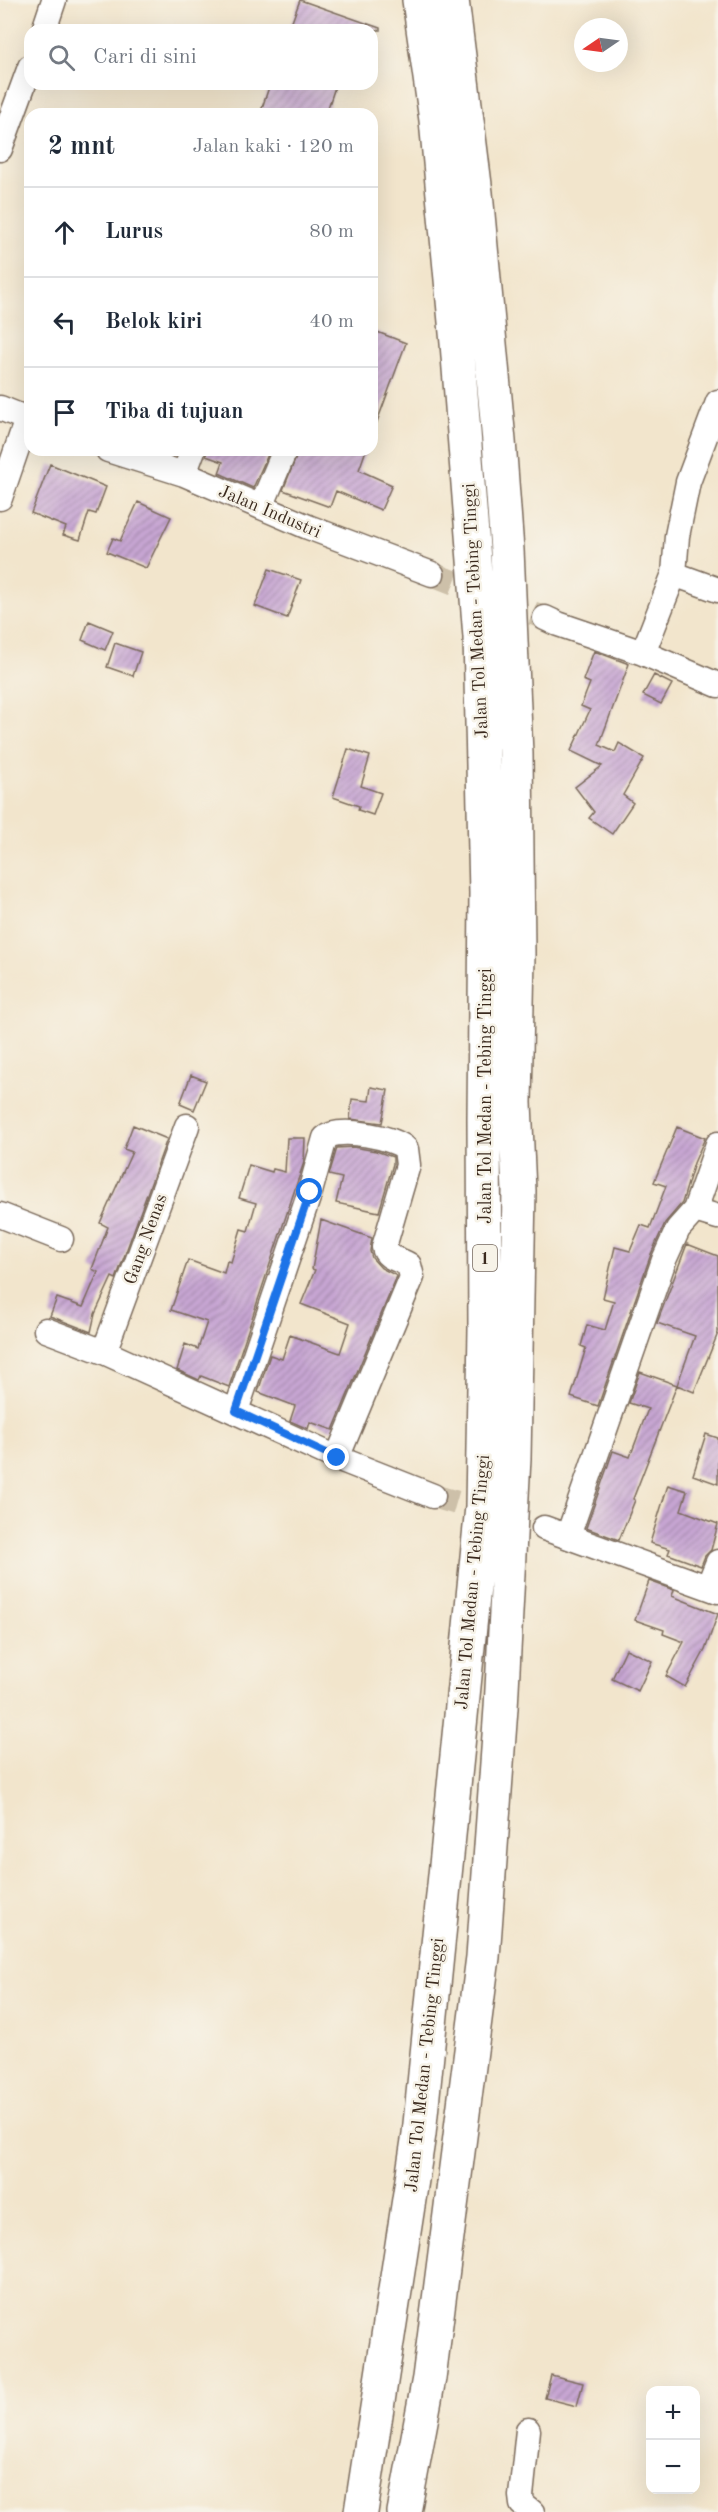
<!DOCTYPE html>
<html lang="id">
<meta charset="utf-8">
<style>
body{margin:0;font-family:"Old Standard TT",serif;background:#f2f2f3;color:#1f2937}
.controls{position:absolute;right:18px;bottom:18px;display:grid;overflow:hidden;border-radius:12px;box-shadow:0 6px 24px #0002}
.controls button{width:54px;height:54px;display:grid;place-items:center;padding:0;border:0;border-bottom:2px solid #e0e1e3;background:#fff;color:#1f2937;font:30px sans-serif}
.compass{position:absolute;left:574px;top:18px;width:54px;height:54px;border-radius:50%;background:#fff;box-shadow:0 6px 24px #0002;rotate:257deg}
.stop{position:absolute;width:18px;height:18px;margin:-14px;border:4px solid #1a73e8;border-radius:50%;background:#fff}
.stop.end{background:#1a73e8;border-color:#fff;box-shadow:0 2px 6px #0008}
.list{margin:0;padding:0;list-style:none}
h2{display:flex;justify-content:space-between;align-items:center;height:78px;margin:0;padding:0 24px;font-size:26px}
h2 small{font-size:20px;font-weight:400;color:#747a83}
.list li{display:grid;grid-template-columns:39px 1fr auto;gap:18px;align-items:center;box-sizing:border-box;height:90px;padding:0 24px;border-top:2px solid #e0e1e3}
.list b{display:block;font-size:22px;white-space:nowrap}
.list em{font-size:20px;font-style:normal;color:#747a83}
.icon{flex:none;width:33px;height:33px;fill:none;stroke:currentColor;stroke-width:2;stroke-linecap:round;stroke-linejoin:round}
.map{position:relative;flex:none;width:718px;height:2512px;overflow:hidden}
.search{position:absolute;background:#fff;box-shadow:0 6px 24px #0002;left:24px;top:24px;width:354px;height:66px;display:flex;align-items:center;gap:15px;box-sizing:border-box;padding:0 21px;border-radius:18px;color:#747a83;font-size:22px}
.panel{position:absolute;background:#fff;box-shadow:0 6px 24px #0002;left:24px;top:108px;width:354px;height:348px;border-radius:18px}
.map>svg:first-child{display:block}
.building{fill:url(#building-hatch)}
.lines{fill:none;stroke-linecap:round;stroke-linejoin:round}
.minor-tunnel{stroke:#cdc0a9;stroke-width:24;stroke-dasharray:24 12;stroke-linecap:butt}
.minor-casing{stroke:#7b6b5b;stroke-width:27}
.highway-casing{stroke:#7b6b5b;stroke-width:36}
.minor{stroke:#fff;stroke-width:24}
.highway{stroke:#fff;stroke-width:33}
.route{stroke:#1a73e8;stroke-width:8}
.labels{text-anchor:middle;stroke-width:5;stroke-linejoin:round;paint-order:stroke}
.shield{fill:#f7f3e8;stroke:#73665b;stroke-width:1.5}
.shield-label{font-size:16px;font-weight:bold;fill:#3b2a1e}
.street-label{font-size:18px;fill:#3b2a1e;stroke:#f7f3e8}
</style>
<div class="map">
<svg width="718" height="2512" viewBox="0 0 718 2512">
<defs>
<pattern id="building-hatch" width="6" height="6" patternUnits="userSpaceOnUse" patternTransform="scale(1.5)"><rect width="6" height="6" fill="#c7a6d3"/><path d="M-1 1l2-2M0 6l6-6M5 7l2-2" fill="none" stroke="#a387ab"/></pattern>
</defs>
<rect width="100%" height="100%" fill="#f7f3e8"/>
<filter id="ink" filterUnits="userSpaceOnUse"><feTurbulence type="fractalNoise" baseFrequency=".0167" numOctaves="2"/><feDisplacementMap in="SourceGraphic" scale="12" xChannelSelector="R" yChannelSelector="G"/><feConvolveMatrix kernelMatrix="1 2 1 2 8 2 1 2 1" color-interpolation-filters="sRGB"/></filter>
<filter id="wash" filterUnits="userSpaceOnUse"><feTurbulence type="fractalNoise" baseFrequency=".008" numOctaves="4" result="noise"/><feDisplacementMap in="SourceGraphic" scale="24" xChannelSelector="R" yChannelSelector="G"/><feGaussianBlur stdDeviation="1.35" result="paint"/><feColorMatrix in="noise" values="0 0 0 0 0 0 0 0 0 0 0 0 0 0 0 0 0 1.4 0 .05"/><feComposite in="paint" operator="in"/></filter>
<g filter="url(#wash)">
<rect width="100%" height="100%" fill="#f2e5cc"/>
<g id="blocks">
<path class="building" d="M300,0l80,28v2h-91z
M270,84h66l-10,30h-66z
M372,330l34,13 -32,87h-2z
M207,450h63l-17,38 -34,-15 4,-11 -17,-6z
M299,450h67l-7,20 33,15 -11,25 -45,-19 -6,16 -47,-17z
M50,464l56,23 -10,27 -7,-2 -9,28 -17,-5 3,-8 -35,-14z
M138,502l33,15 -25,51 -39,-16 6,-14 7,3z
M269,569l32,11 -14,38 -32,-12z
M89,621l24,10 -8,19 -23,-10z
M115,643l26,9 -8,24 -26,-9z
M594,651l35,13 -30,81 16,7 4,-9 25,15 -21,37 10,8 -21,31 -23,-16 5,-6 -19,-25 27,-21 -31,-15 19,-41 -9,-4 9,-23 -7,-3z
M654,675l18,9 -11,20 -18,-9z
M348,749l22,7 -9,30 20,7 -8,22 -15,-5 1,-4 -26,-9z
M191,1075l15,6 -12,29 -14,-6z
M371,1087l17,3 -6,33 -32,-4 2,-20 17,2z
M133,1125l34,14 -51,140 -4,-2 -17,37 -4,18 -41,-16 7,-18 26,9 15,-35 -6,-3 16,-42 -8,-4 32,-71 -8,-3z
M677,1127l28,11 -11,25 -12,40 -17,20 -14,31 -53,152 -27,-9 15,-49 -5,-2 6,-21 18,5 9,-29 -11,-3 12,-51 15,4 11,-26 9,3 16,-42 -12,-4z
M287,1138h18l-1,24 -75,225 -28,-11 -2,4 -22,-10 8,-26 13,5 9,-27 -36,-12 17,-50 36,13 3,-12 4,1 10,-33 7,2 8,-28 -17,-5 10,-33 23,7 1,-3 12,3z
M353,1147l23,4 17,6v7l-14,48 -43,-9 6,-25 -13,-3 8,-27z
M321,1220l51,18 -2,13 2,7 9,10 16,8 -64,154 -23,-8 -2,7 -18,-8 5,-15 -37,-14 12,-37 12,4 8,-24 50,18 10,-30 -49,-19 14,-34 -3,-1z
M687,1244l31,12v77l-24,59 -17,-7 18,-49 -38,-13z
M640,1372l37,13 -44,114 2,1 -16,40 -33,-12 27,-77 17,6 18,-48 -19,-6z
M706,1434l12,4v46l-25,-9z
M668,1485l19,6 -6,19 37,14 -7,26 -6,6 -4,10 -33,-12 2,-5 -20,-6z
M649,1581l25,9 -2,6 46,18 -13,36 -20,37 -19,-11 18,-34 -21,-8 1,-4 -29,-10z
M626,1649l26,12 -14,30 -26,-12z
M551,2375l32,8 -6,23 -32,-8z"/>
</g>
</g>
<g filter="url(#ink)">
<use href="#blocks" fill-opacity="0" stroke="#7b6b5b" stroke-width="1.5"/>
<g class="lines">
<path class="minor-tunnel" d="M432,574l113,44
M433,1496l111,32"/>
<defs>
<path id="minor" d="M44,30l10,-30
M0,149l30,-82
M0,408l30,12
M108,450l76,24 124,53 124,47
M184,474l9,-24
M0,498l27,-79
M261,507l24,-57
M674,574l3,-38 11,-54 30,-80
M545,618l13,6 85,29 75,32
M643,653l31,-79 44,16
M695,1210l23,7
M0,1215l61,24
M46,1330l58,22 233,106 96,38
M104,1352l83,-226
M236,1411l74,-219 15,-54c13,-12 70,-1 81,11l2,16 -24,82c2,12 16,12 25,18l3,12 -75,181
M544,1528l174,63
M568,1536l96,-276 14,-31 17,-19 23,-66
M708,1587l10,-25
M528,2430l-7,66 1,8 10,8"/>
<path id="highway" d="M361,2512l58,-378 63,-627 3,-179 -1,-209 2,-226 -6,-256 -23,-294 -21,-223 -17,-120
M404,2512l25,-134 54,-421 18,-249 13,-250 5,-267 -4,-88 3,-148 -2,-201 -9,-204 -8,-109 -23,-248 -24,-193"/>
</defs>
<use href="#minor" class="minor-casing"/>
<use href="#highway" class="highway-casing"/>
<use href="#minor" class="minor"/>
<use href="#highway" class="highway"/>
</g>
</g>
<g class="lines" filter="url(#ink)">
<path class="route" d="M310,1192l-74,219 101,47"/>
</g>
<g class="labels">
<rect class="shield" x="473" y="1245" width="24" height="26" rx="4.5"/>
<g class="shield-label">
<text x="485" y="1264">1</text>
</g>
<g class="street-label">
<text transform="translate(270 511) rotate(23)" y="6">Jalan Industri</text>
<text transform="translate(475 611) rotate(-93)" y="6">Jalan Tol Medan - Tebing Tinggi</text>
<text transform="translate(485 1096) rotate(-90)" y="6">Jalan Tol Medan - Tebing Tinggi</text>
<text transform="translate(145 1239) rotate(-70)" y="6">Gang Nenas</text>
<text transform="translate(472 1582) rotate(-85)" y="6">Jalan Tol Medan - Tebing Tinggi</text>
<text transform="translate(424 2065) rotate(-84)" y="6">Jalan Tol Medan - Tebing Tinggi</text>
</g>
</g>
</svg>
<div class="controls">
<button>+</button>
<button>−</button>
</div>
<svg class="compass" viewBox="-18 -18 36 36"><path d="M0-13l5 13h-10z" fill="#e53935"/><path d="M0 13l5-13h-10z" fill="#747a83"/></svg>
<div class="stop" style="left:310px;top:1192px"></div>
<div class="stop end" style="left:337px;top:1458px"></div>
<div class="search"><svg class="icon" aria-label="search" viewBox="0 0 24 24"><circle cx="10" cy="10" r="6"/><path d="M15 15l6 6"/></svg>Cari di sini</div>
<section class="panel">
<h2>2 mnt<small>Jalan kaki · 120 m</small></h2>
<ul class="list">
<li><svg class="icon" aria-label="ahead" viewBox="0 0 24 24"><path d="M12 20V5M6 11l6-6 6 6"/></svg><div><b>Lurus</b></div><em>80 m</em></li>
<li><svg class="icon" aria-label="left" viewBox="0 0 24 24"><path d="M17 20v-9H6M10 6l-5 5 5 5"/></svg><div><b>Belok kiri</b></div><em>40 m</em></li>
<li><svg class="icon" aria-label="arrive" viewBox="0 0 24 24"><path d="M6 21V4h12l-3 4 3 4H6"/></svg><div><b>Tiba di tujuan</b></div></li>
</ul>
</section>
</div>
